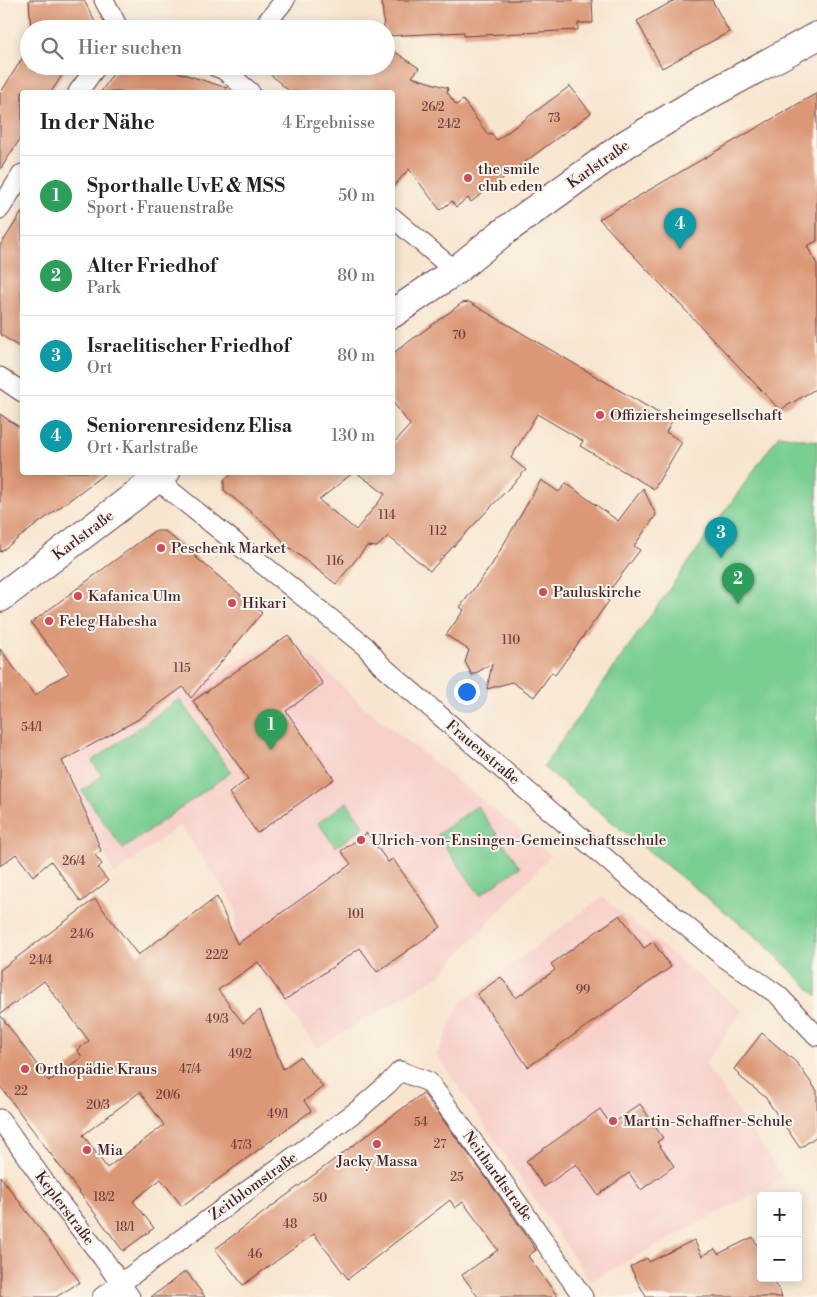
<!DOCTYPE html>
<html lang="de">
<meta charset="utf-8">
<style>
body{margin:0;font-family:"Libre Bodoni",serif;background:#f6f6f6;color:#202124}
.controls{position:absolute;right:15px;bottom:15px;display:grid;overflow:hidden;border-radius:5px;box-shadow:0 2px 12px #0003}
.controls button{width:45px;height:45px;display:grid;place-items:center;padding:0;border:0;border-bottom:1px solid #e0e0e0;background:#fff;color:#202124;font:25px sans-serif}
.you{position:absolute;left:466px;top:691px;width:18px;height:18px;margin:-12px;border:4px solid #fff;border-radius:50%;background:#1a73e8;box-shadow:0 0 0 8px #1a73e833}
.badge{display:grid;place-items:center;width:32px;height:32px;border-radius:50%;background:#d1495b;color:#fff;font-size:16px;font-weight:700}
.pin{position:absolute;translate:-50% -41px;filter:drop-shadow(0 1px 2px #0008)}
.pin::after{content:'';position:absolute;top:26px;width:18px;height:15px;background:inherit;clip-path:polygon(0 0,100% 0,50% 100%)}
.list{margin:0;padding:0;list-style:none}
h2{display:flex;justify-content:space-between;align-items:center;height:65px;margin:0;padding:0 20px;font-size:21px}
h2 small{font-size:16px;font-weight:400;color:#757577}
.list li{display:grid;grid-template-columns:32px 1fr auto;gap:15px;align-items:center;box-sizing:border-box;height:80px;padding:0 20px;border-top:1px solid #e0e0e0}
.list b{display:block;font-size:19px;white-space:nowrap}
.list p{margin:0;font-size:16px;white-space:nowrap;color:#757577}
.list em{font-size:16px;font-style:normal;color:#757577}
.icon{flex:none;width:28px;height:28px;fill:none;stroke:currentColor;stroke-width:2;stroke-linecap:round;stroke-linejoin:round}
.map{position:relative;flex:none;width:817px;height:1297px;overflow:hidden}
.search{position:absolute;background:#fff;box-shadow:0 2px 12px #0003;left:20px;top:20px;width:375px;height:55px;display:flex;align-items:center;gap:12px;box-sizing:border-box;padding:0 18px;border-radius:28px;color:#757577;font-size:19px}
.panel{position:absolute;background:#fff;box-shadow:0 2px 12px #0003;left:20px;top:90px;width:375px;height:385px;border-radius:5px}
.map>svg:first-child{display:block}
.built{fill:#f7d0cb}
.green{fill:#79ce92;stroke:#62765e}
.building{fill:#db9776;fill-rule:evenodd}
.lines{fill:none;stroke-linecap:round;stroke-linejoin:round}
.street-casing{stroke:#643d44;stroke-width:21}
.secondary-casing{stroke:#643d44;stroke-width:30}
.street{stroke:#fff;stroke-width:19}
.secondary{stroke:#fff;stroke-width:28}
.poi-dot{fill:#d1495b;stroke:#fbf7ec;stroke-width:2}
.labels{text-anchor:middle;stroke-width:4;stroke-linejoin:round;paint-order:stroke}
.number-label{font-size:12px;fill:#6e3d3e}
.street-label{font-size:15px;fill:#4a1f2b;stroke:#fbf7ec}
.poi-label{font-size:15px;fill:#4a1f2b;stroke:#fbf7ec;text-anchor:start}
</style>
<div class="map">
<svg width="817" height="1297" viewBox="0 0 817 1297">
<rect width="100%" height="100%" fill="#fbf7ec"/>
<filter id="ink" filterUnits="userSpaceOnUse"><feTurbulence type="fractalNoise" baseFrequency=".02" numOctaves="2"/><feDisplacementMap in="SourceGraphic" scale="10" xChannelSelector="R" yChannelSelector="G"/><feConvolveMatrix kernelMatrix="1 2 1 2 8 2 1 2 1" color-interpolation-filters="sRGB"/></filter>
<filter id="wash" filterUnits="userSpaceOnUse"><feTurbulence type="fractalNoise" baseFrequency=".0096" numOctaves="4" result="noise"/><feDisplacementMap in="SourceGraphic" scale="20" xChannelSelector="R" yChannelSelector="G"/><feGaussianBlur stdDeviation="1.12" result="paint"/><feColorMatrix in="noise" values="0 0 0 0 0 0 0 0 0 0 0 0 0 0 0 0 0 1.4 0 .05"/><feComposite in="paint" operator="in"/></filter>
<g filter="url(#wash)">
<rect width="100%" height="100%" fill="#f7e5cf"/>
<path class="built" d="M288,635l76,72 187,148 -111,120 -123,73 -82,-110 1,-31 -56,-82 -66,50 -49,-113 118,-73z
M602,897l140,114 -37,53 78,114 -193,103 -153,-226 24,-53z"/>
<path class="green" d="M779,435l38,6v555l-58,-57 -216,-172z
M179,699l52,73 -108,77 -41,-58 20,-15 -10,-15z
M347,802l17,25 -28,20 -18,-24z
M477,806l43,61 -40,28 -43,-60z"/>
<g id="blocks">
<path class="building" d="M29,0h55l12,24 -3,5h-62z
M382,0h210l1,23h-15v7l-114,6v-4l-78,4v-7h-2z
M675,0h37l17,32 -67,36 -25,-47z
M284,19l11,10h-19z
M386,46l33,22 -7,9 36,11 -1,4 9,13 7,-5 25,35 3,-2 6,7 73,-54 21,27 -120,89 -3,-4 -12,9 -4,-6 -12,9 -31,-41 -17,19v-96h-102l-29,-26h125z
M29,47v19h39l-17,26h-29v44l-22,34v-76z
M118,66h41l68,22 -1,4h-125z
M817,93v148l-10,5 10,18v124l-37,22 -181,-191z
M22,212v137l-22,-15v-88z
M469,302l203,119 -6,11 16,10 -28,47 -74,-43 3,-5 -46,-27 -26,44 15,12 -96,101 -42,-35 -11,11 -10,-1 -31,38 -45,-35 -21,-21 -46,-38v-10l10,-8h120l-35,28 37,30 29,-36 -29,-22h36v-27l18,-20 -18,-24v-47l70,-51z
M0,414l22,15v43h85l-107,80z
M541,480l18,12 7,-9 52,38 25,-33 13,27 -22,31 6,4 -36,48 5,3 -54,74 -3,-3 -18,25 -22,-15 -25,7 5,-25 -20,11 -7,-13 4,-12 -23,-15 18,-25 -4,-3 31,-41z
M154,531h11l97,82 -71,85 -8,-11 -46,33 -75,41 29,63 10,27 -6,4 7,9 -4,4 10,13 -27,21 -30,-41 -18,15 -17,-22 -16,12v-217l35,47 16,-13 18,-10 -38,-50z
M288,635l35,49 -37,27 48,68 -77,54 -28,-40 19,-14 -55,-78z
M367,833l21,29 5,-3 48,68 -64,45 -17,-24 -75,52 -27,-38 -40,28 25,33 17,-13 23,59 17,-12 23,30 -19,14 7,10 -129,95 -21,-27 -28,22 21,27 -31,23 -123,-165v-71l49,66 33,-24 -5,-7 12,-9 -45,-60 -44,33v-44l95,-71 43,56 79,-58 20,47 114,-80 -10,-13zM140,1092l24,33 -57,43 -24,-33z
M620,915l24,33 9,-6 18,25 -143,100 -51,-73 24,-17 15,21 39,-28 -4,-6z
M762,1033l35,30 20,28v45l-17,12 -35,-51 -26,-21 1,-1 -6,-6z
M423,1093l67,90 46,67 -8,6 30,41h-80l-16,-22 36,-25 -35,-48 -8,6 -5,-8 -102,79 -34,-45 -71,51 -28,-36z
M640,1104l23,34 -6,4 17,24 -33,24 -12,-17 -31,22 -22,-31 -32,23 -18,-26 74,-52 11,16z
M0,1176l80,106 -24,15h-56z
M753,1237l8,16v25h12l9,19h-136l-16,-30 17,-9 2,4 45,-22 8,16 13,-7 3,5z
M186,1271l19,26h-54z"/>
</g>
</g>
<g filter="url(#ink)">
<use href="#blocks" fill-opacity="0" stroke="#643d44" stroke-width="1"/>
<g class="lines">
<defs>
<path id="street" d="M104,0l15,29
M261,29l24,-29
M214,66l10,4 26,22
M78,92l19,-26
M0,209l22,-35
M392,217l63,54
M0,377l22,15
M147,473l9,6 210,168 15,18 244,210 97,81 56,39 39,41
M0,1119l56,79 46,59 28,40
M102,1297l256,-187 31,-27 11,-12 29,11 76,103 78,112"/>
<path id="secondary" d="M392,314l63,-43 47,-38 124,-89 81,-48 110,-60
M0,598l166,-126"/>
</defs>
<use href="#street" class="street-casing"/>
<use href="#secondary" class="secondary-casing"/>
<use href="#street" class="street"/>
<use href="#secondary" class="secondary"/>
</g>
</g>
<g class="poi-dot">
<circle cx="468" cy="178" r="5"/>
<circle cx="600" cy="415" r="5"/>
<circle cx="161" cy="548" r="5"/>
<circle cx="543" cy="592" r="5"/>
<circle cx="78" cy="596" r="5"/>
<circle cx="232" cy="603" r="5"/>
<circle cx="49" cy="621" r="5"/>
<circle cx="361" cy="840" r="5"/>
<circle cx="25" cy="1069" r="5"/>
<circle cx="613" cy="1121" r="5"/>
<circle cx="377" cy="1144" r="5"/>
<circle cx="87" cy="1150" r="5"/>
</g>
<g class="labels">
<g class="number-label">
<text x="433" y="111">26/2</text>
<text x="554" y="122">73</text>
<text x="449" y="128">24/2</text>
<text x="459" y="339">70</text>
<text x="387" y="519">114</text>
<text x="438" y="535">112</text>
<text x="335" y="565">116</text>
<text x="511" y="644">110</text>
<text x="182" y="672">115</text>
<text x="32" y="731">54/1</text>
<text x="74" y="865">26/4</text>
<text x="356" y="918">101</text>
<text x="82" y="938">24/6</text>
<text x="217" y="959">22/2</text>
<text x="41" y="964">24/4</text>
<text x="583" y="994">99</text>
<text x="217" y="1023">49/3</text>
<text x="240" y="1058">49/2</text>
<text x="190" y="1073">47/4</text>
<text x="21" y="1095">22</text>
<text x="168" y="1099">20/6</text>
<text x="98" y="1109">20/3</text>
<text x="278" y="1118">49/1</text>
<text x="421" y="1126">54</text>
<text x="440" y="1148">27</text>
<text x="241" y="1149">47/3</text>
<text x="457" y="1181">25</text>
<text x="104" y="1201">18/2</text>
<text x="320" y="1202">50</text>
<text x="290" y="1228">48</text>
<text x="125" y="1231">18/1</text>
<text x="255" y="1258">46</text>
</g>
<g class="street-label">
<text transform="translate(598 164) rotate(-35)" y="5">Karlstraße</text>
<text transform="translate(83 535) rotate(-37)" y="5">Karlstraße</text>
<text transform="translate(483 752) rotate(40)" y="5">Frauenstraße</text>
<text transform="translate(498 1176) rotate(54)" y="5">Neithardtstraße</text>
<text transform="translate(253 1186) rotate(-36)" y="5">Zeitblomstraße</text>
<text transform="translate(65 1208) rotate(53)" y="5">Keplerstraße</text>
</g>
<g class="poi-label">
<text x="478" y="174">the smile<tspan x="478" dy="17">club eden</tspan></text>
<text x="610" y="420">Offiziersheimgesellschaft</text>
<text x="171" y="553">Peschenk Market</text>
<text x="553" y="597">Pauluskirche</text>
<text x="88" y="601">Kafanica Ulm</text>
<text x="242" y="608">Hikari</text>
<text x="59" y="626">Feleg Habesha</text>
<text x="371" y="845">Ulrich-von-Ensingen-Gemeinschaftsschule</text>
<text x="35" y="1074">Orthopädie Kraus</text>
<text x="623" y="1126">Martin-Schaffner-Schule</text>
<text x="97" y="1155">Mia</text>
<text x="377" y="1166" text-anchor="middle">Jacky Massa</text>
</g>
</g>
</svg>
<div class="controls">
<button>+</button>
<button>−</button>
</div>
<div class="you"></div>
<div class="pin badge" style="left:271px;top:750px;background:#2e9e5b">1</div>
<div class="pin badge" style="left:738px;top:604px;background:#2e9e5b">2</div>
<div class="pin badge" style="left:721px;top:558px;background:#0f9aa8">3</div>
<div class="pin badge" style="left:680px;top:249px;background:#0f9aa8">4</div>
<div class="search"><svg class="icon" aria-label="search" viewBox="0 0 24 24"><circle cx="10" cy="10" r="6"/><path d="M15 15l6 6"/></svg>Hier suchen</div>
<section class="panel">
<h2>In der Nähe<small>4 Ergebnisse</small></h2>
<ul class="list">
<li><span class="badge" style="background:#2e9e5b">1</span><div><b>Sporthalle UvE &amp; MSS</b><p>Sport · Frauenstraße</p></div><em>50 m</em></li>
<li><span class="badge" style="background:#2e9e5b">2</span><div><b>Alter Friedhof</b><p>Park</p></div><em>80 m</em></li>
<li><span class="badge" style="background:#0f9aa8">3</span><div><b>Israelitischer Friedhof</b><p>Ort</p></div><em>80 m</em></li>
<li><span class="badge" style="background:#0f9aa8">4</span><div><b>Seniorenresidenz Elisa</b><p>Ort · Karlstraße</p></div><em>130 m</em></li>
</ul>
</section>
</div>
